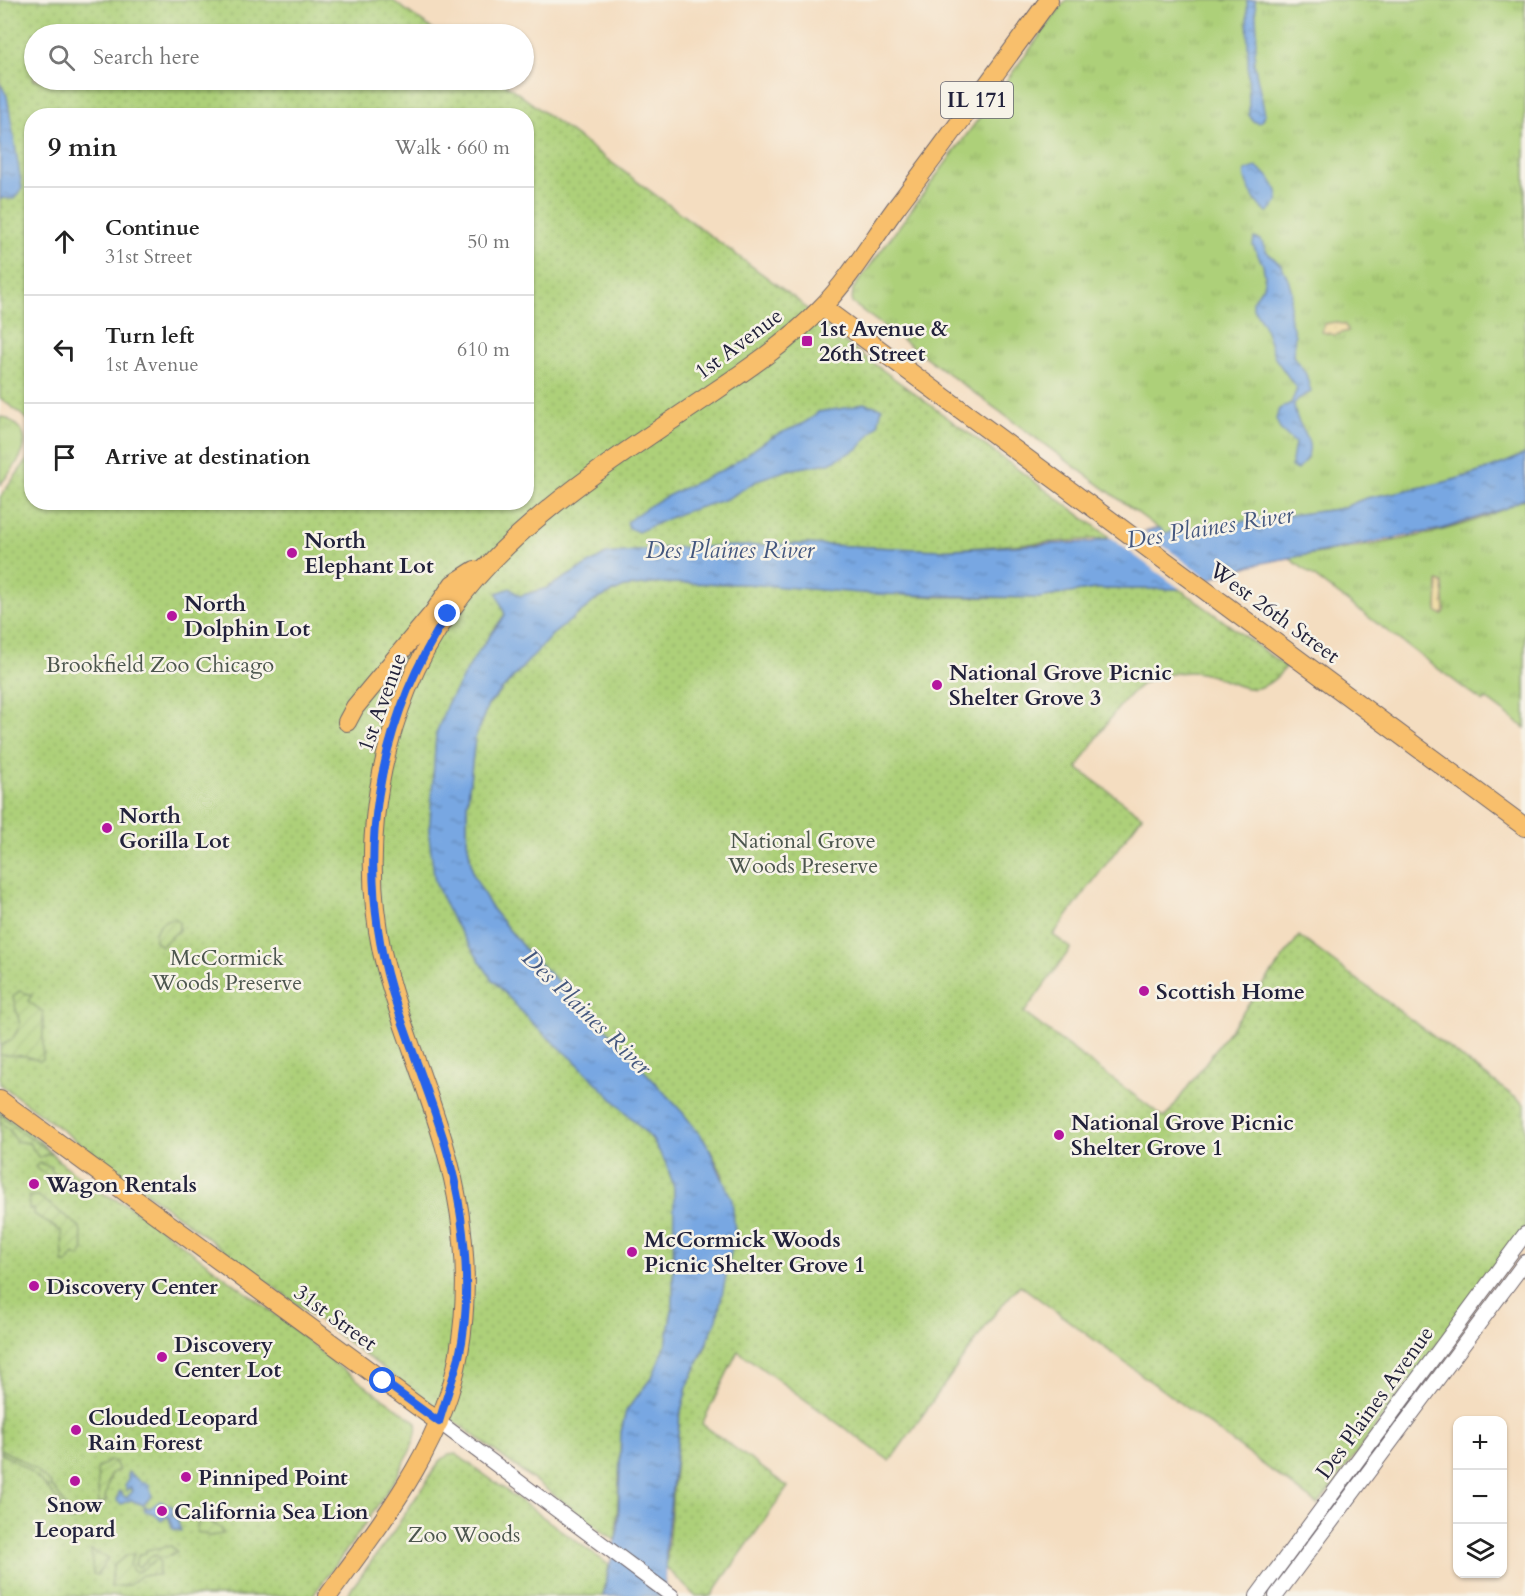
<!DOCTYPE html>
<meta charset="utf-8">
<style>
body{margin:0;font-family:Cardo,serif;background:#f2f2f2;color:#222}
.controls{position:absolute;right:18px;bottom:18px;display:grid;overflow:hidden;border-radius:12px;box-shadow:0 2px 4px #0004}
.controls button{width:54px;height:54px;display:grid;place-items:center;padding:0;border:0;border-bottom:2px solid #e0e0e0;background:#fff;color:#222;font:30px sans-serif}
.stop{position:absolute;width:18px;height:18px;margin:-14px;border:4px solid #2563eb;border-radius:50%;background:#fff}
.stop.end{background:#2563eb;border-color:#fff;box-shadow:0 2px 6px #0008}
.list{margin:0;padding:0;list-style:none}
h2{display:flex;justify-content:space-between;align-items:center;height:78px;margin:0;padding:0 24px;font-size:26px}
h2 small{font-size:20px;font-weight:400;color:#767676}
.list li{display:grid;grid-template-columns:39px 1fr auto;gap:18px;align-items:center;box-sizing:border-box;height:108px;padding:0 24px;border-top:2px solid #e0e0e0}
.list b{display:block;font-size:22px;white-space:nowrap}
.list p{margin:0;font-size:20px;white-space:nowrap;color:#767676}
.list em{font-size:20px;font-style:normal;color:#767676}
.icon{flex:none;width:33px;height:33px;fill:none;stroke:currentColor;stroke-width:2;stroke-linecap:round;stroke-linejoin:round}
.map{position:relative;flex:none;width:1525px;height:1596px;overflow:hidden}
.search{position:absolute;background:#fff;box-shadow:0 2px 4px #0004;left:24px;top:24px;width:510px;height:66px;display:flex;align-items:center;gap:15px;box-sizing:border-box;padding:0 21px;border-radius:33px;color:#767676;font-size:22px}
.panel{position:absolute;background:#fff;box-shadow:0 2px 4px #0004;left:24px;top:108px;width:510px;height:402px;border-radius:24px}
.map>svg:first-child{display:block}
.grass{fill:url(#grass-tufts);stroke:#68795a;stroke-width:1.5}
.sand{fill:url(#sand-dots);stroke:#887e6c;stroke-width:1.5}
.park{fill:url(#park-dots);stroke:#68795a;stroke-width:1.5}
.garden{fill:url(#garden-furrows);stroke:#68795a;stroke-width:1.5}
.water{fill:url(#water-ripples);stroke:#4d648e;stroke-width:1.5}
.pier{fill:#f4ddc0}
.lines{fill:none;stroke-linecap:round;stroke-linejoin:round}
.minor-casing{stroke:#6c636a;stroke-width:16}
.major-casing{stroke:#6c636a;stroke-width:20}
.minor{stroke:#fff;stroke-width:14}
.major{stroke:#f8bf6c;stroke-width:18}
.route{stroke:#2563eb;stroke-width:8}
.poi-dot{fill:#b5179e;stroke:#f7f3e8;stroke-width:2}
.labels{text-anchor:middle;stroke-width:5;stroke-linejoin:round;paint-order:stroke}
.shield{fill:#f7f3e8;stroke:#62616f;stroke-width:1.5}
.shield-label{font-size:21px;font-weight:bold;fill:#22223b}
.poi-label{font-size:22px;font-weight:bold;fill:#22223b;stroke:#f7f3e8;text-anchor:start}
.street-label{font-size:22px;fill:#22223b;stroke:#f7f3e8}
.park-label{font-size:22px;fill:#4c564e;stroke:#f7f3e8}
.water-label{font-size:24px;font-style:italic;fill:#44577e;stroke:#f7f3e8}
</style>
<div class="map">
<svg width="1525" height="1596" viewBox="0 0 1525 1596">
<defs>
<pattern id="grass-tufts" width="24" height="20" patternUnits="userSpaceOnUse" patternTransform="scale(1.5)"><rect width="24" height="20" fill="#add079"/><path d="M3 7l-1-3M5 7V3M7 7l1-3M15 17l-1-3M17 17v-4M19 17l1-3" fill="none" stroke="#95b26a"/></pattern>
<pattern id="sand-dots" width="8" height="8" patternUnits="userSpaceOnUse" patternTransform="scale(1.5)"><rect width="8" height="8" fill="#eeda9e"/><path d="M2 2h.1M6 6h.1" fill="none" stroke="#ccbb89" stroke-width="1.8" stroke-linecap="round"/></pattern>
<pattern id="park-dots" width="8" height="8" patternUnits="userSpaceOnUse" patternTransform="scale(1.5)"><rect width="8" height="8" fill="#add079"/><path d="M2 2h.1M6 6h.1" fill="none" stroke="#95b26a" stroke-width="1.8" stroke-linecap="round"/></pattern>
<pattern id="garden-furrows" width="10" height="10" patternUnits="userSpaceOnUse" patternTransform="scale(1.5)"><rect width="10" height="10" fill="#add079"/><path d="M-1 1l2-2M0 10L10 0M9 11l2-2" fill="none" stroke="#95b26a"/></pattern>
<pattern id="water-ripples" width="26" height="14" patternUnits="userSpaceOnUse" patternTransform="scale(1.5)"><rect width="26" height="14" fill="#78a7e2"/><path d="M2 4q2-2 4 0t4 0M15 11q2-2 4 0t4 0" fill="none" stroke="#6288b8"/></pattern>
</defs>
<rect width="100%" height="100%" fill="#f7f3e8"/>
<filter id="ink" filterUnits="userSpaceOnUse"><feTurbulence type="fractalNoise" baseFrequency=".0167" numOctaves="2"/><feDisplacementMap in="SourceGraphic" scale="12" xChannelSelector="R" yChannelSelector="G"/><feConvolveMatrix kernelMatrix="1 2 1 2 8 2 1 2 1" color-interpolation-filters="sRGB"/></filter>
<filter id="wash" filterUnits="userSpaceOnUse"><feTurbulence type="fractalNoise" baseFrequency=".008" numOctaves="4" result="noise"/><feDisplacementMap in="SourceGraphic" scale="24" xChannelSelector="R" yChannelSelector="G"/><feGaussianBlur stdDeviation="1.35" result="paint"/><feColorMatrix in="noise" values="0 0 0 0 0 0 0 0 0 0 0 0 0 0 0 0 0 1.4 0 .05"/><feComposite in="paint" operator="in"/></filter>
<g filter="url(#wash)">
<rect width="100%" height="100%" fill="#f4ddc0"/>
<path class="grass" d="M1066,0h459v454c-50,24 -100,33 -154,43 -12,2 -22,10 -34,12 -57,8 -115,14 -172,24l-313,-230 1,-14z
M0,417c7,0 12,4 17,9 21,18 -6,44 -17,59z
M1525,498v230l-39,-29 -3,3 -194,-144c78,-13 167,-21 236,-60z"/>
<path class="sand" d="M1335,322l10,3 3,6 -13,4 -13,-3 2,-8z
M1438,581l5,2 2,28 -3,4 -5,-4z"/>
<path class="park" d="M0,0h392l47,34h-405v46h466l296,219 43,39 272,200 -173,12 -133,-6 -138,4 -61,6 -59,34 -27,8 -15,18 -29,41 -44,121 102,249 40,35 78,79 15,26 7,23 -1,116 -7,41 -14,32 -26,34 -5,21 -5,109 -616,-457v-587l31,-42 1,47h494v-386h-494l-1,306 -31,-24z
M663,583l83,1 191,13 102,1 55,-9h86l106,78c-34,41 -48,12 -86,6 -17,-3 -39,2 -54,9 -25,13 -52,62 -69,86l65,48 -89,119 18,13 -47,65 141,105 134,-182 226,169v121l-207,279 -298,-220 -24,27 -106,149 -152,-110 -36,73 86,63 -77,109h-16l-29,-29 14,-152 7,-28 20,-43 16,-169 -16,-31 -24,-31 -93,-101 -62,-59 -36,-44 -19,-35 -6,-34v-35l8,-67 13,-33 64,-70 44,-35 28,-13z
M0,1111l39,29 19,20 40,31 31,15 44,32 107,80 58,48 77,55c15,25 -85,149 -102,175h-313z
M456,1454l153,111 -6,31h-257l45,-61 49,-74 8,-6z"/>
<path class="garden" d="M175,918l4,4v8l-18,16 -6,-5c-2,-13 8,-22 20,-23z
M19,991l13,4 -4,6 15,11v47l-3,2 -14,-5 -26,-1v-9l12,-6 8,-15 -7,-28z
M0,1115c9,4 12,10 19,16 11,8 23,13 32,22l-12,5 -10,-15 -13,-2 -8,-13 -8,-5z
M39,1163l13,4 -1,3 6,7 16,8 7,-2 4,2 -5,6 -17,-5 -27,-19z
M29,1196h9l42,31 4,23 -6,7 -4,-3 -7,10 -4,-2 -1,-30 -28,-18v-5h-5z
M0,1449l28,15v3l3,-1 20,18 -1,3 4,1 17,27 11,-4 -3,6 -8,4c-20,-33 -38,-52 -71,-68z
M109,1461l6,1 4,8 -8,3 -6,25 2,3 -8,5 -2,-37z
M203,1517l18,11 2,6 -13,2 -13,-4v-9z
M171,1546l6,6 -13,6 -12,-3 -13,12 -4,-2 4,-11 7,-1v-3z
M91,1550l17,9 -11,16 -4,-1z
M134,1554l-4,10 3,7h7l17,-12 3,3 -2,13h-16l-13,10 -18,2 2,-21 14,-11z"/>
<path class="water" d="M1247,0h8l2,31 -3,32 11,51 -2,6 -4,3 -6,-2 -4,-6z
M0,83l7,13 15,92 -8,11 -12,-1 -2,2z
M1256,167c12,7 24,21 22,35l-10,10c-9,-1 -26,-32 -23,-41z
M1254,238l7,2 5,11 16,15 7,16 3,10 -3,23 6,20 -2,21 13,18 5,18 -13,7 -4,5c1,28 32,38 3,66l-6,-3 4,-24 -15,-14 -4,-10 3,-10 12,-6 6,-14 -22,-31 -11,-33 -11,-17v-7l10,-15 2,-9 -2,-12 -10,-20z
M863,403l19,5 -4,17 -20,24 -29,14 -41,7 -28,9 -33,20 -46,14 -43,19 -9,-4 -2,-6c29,-25 67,-37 101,-55 16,-9 30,-22 46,-31 16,-8 31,-10 44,-24l34,-5z
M1525,454v44l-19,10 -64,21 -190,36 -72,24h-86l-55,9 -167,-4 -126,-10 -83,-1 -39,4 -28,13 -44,35 -64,70 -13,33 -8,67v35l6,34 19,35 36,44 62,59 93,101 24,31 25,56 3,33 -18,86 -30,68 -7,28 -14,128 -1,53h-62l15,-67 3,-97 5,-21 26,-34 14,-32 7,-41 1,-116 -7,-23 -15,-26 -78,-79 -40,-35 -43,-47 -39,-59 -17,-37 -6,-46 7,-102 11,-30 29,-49 29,-40 -8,-22 13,-5 10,8 27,-8 59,-34 61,-6 138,-4 133,6 154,-8 68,-14 5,5c58,-10 115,-16 172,-24 12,-2 22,-10 34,-12 54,-10 104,-19 154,-43z
M128,1472l13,10 8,2 3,12 -9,9 -12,-5 -10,4 -4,-3 2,-10 7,7 7,-7 -3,-4 -3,4 -2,-6 3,-4z
M160,1501l12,5 2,6 -3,3 6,4 4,12 -8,-2 -5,-13 -7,5 -6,-7 -10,-3 -1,-5 6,2z"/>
<path class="pier" d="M1141,529l70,52 -28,10 -75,-55z"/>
</g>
<g filter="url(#ink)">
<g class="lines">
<defs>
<path id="minor" d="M439,1422l233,174
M1257,1596l268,-362
M1276,1596l249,-334"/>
<path id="major" d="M822,307l703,520
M347,722l8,-15 78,-94 20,-29 22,-14
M0,1100l439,322
M328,1596c53,-73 116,-151 131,-243 12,-71 5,-141 -15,-209 -19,-65 -47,-127 -62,-192 -19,-88 -8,-182 26,-265 56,-138 189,-215 306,-295 37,-25 75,-51 106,-83 29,-29 51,-67 75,-100 52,-69 103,-139 154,-209"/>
</defs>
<use href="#minor" class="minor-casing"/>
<use href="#major" class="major-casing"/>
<use href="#minor" class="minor"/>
<use href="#major" class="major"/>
</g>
</g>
<g class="lines" filter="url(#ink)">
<path class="route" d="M383,1381l56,41c6,-21 14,-43 20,-65 10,-43 8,-96 2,-140 -10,-79 -47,-154 -70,-229 -37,-126 -15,-264 57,-374"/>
</g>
<g class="poi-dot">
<rect x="801" y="335" width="12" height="12" rx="3"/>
<circle cx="292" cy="553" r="6"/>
<circle cx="172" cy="616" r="6"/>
<circle cx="937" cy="685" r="6"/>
<circle cx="107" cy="828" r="6"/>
<circle cx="1144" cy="991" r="6"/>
<circle cx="1059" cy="1135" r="6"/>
<circle cx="34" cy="1184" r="6"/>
<circle cx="632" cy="1252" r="6"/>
<circle cx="34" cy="1286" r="6"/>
<circle cx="162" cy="1357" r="6"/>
<circle cx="76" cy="1430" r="6"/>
<circle cx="186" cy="1477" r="6"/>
<circle cx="75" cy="1481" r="6"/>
<circle cx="162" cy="1511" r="6"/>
</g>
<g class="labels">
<rect class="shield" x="941" y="82" width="72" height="36" rx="4.5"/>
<g class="shield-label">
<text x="977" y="107">IL 171</text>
</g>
<g class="poi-label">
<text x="819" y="336">1st Avenue &amp;<tspan x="819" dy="25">26th Street</tspan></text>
<text x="304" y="548">North<tspan x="304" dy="25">Elephant Lot</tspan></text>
<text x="184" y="611">North<tspan x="184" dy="25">Dolphin Lot</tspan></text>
<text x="949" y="680">National Grove Picnic<tspan x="949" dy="25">Shelter Grove 3</tspan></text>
<text x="119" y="823">North<tspan x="119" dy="25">Gorilla Lot</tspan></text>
<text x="1156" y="999">Scottish Home</text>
<text x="1071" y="1130">National Grove Picnic<tspan x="1071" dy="25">Shelter Grove 1</tspan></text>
<text x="46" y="1192">Wagon Rentals</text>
<text x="644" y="1247">McCormick Woods<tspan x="644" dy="25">Picnic Shelter Grove 1</tspan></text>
<text x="46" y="1294">Discovery Center</text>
<text x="174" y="1352">Discovery<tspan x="174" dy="25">Center Lot</tspan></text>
<text x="88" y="1425">Clouded Leopard<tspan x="88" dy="25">Rain Forest</tspan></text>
<text x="198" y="1485">Pinniped Point</text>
<text x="75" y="1512" text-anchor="middle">Snow<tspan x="75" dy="25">Leopard</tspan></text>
<text x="174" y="1519">California Sea Lion</text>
</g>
<g class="street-label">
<text transform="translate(738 343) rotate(-37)" y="8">1st Avenue</text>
<text transform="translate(1275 612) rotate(36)" y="8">West 26th Street</text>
<text transform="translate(381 702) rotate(-70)" y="8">1st Avenue</text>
<text transform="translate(336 1317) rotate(36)" y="8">31st Street</text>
<text transform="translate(1374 1402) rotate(-54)" y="8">Des Plaines Avenue</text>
</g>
<g class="park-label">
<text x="160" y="672">Brookfield Zoo Chicago</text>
<text x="803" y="848">National Grove<tspan x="803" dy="25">Woods Preserve</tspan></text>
<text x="227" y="965">McCormick<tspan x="227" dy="25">Woods Preserve</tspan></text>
<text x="464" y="1542">Zoo Woods</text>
</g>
<g class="water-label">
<text transform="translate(1210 527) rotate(-9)" y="8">Des Plaines River</text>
<text x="730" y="558">Des Plaines River</text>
<text transform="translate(587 1012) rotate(44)" y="8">Des Plaines River</text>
</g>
</g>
</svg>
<div class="controls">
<button>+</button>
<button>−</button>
<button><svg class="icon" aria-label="layers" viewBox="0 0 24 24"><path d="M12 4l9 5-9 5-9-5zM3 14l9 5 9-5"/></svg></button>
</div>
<div class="stop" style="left:383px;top:1381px"></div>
<div class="stop end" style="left:448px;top:614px"></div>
<div class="search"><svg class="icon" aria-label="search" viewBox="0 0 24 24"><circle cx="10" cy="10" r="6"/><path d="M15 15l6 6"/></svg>Search here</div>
<section class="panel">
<h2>9 min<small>Walk · 660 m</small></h2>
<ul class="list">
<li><svg class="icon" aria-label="ahead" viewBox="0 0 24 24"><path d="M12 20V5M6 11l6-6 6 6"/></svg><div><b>Continue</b><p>31st Street</p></div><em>50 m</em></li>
<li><svg class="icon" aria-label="left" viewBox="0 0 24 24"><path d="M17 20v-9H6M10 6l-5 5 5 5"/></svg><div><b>Turn left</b><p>1st Avenue</p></div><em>610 m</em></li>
<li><svg class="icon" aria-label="arrive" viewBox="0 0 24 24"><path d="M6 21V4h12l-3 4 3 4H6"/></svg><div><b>Arrive at destination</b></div></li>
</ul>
</section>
</div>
